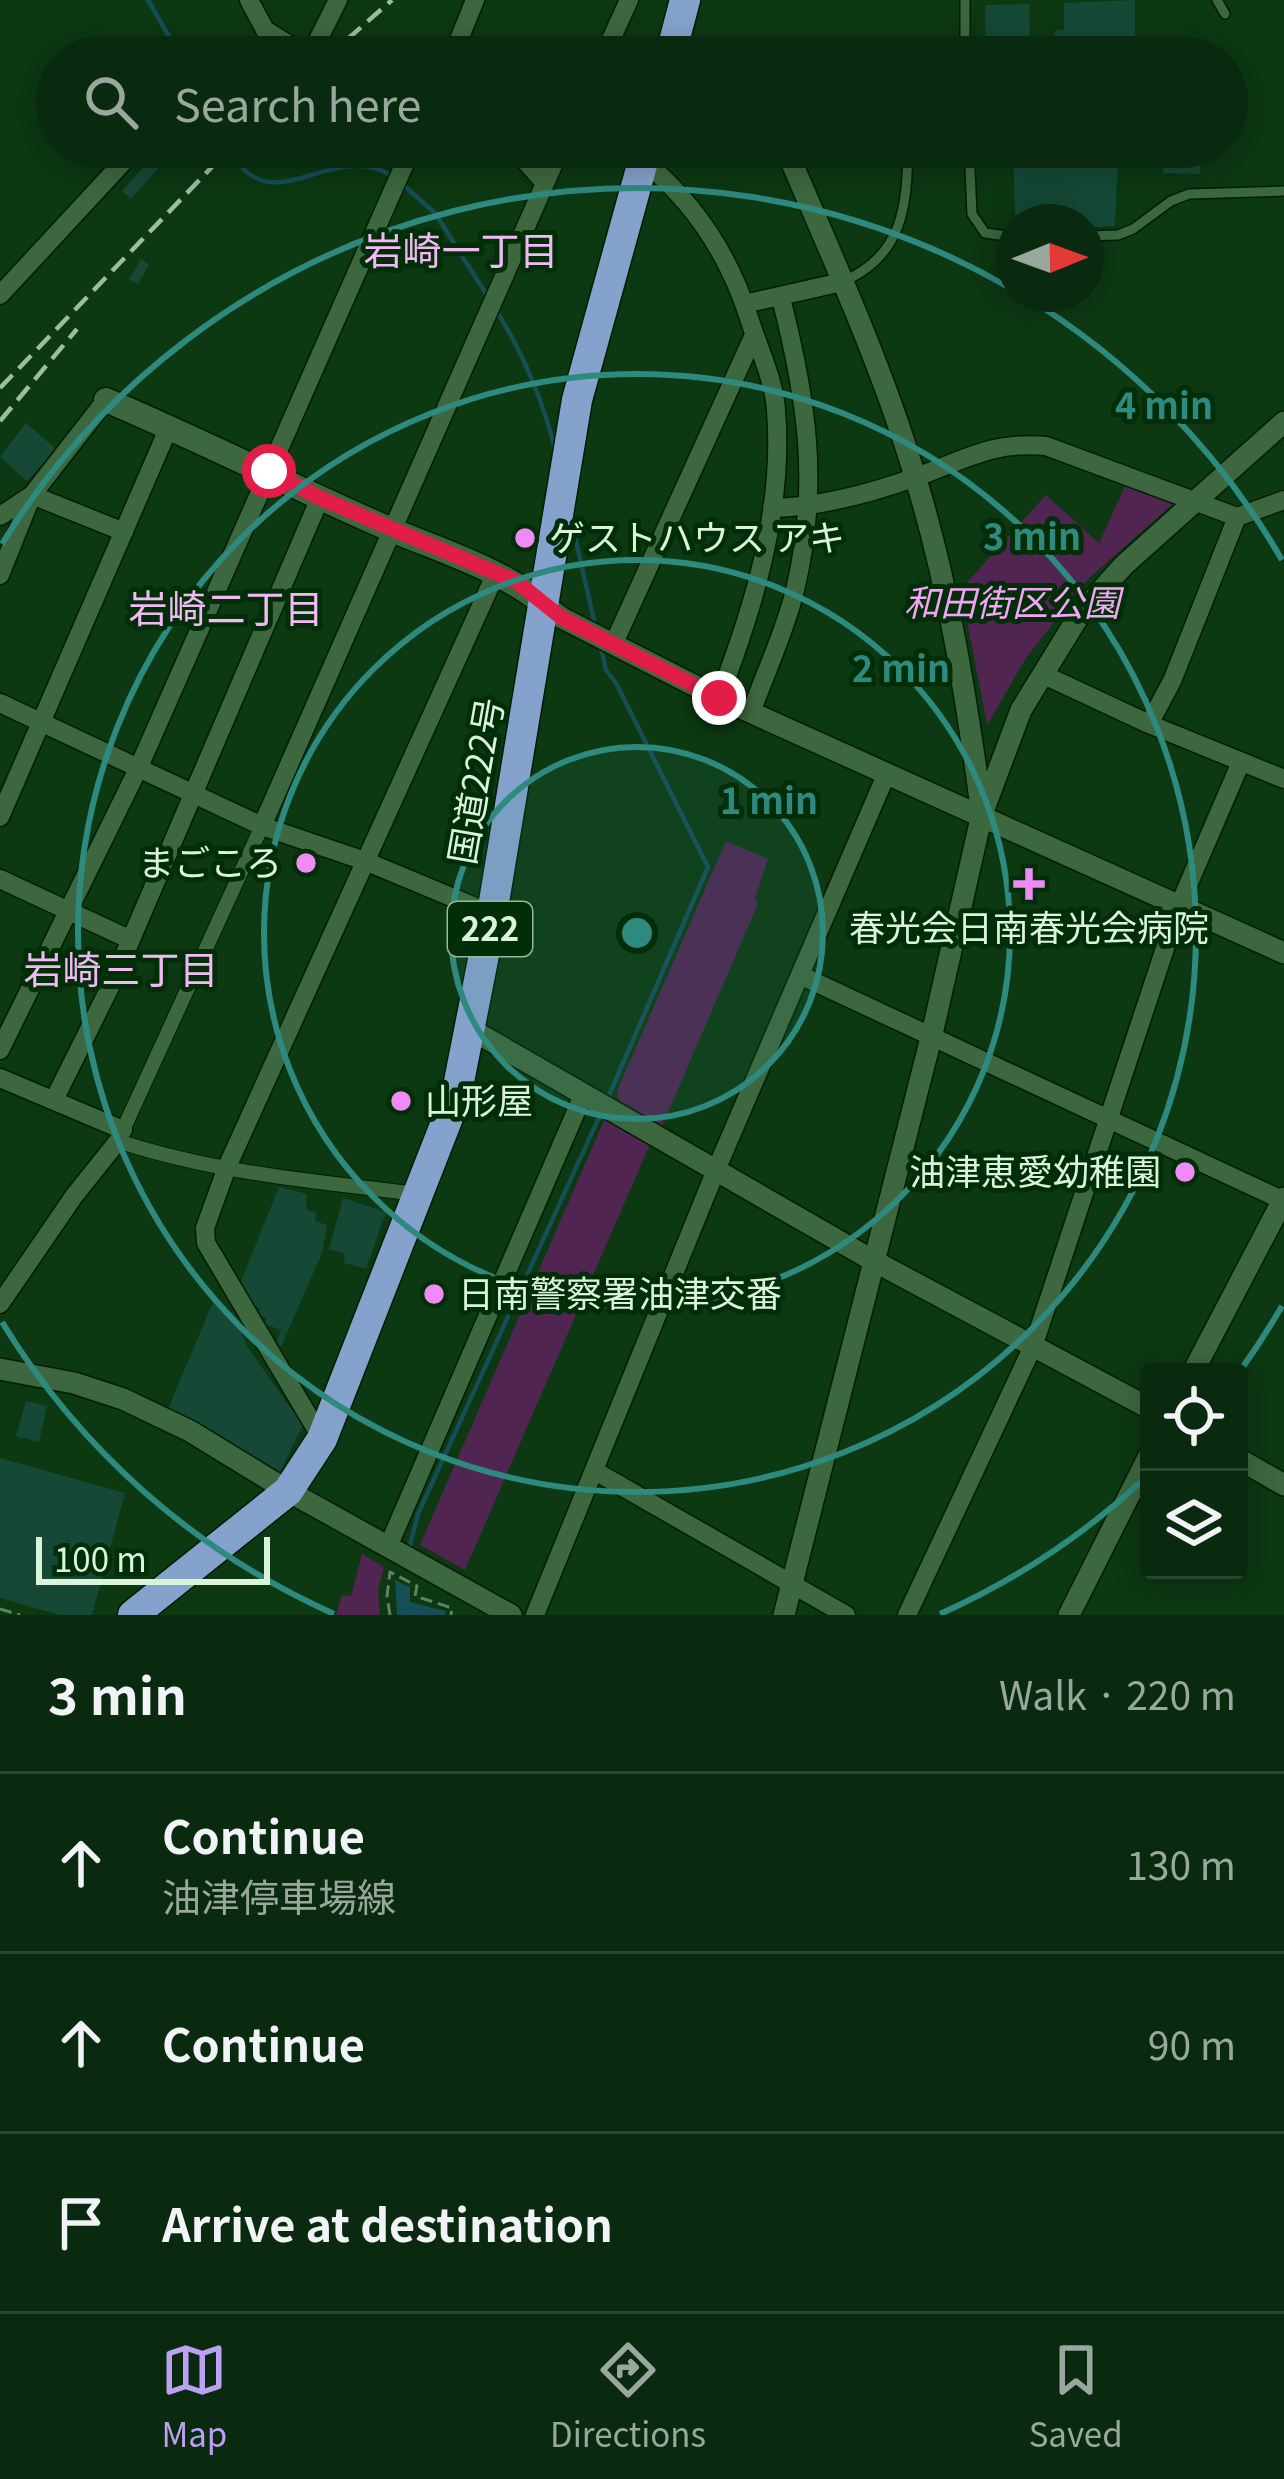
<!DOCTYPE html>
<meta charset="utf-8">
<style>
body{margin:0;font-family:Georgia,"Noto Sans JP",serif;background:#123217;color:#f1f3f6}
.controls{position:absolute;right:36px;bottom:36px;display:grid;overflow:hidden;border-radius:12px;box-shadow:0 6px 30px #0003}
.controls button{width:108px;height:108px;display:grid;place-items:center;padding:0;border:0;border-bottom:3px solid #29462e;background:#092a0e;color:#f1f3f6;font:60px sans-serif}
.compass{position:absolute;left:996px;top:204px;width:108px;height:108px;border-radius:50%;background:#092a0e;box-shadow:0 6px 30px #0003;rotate:89deg}
.scale{position:absolute;left:36px;bottom:30px;width:234px;box-sizing:border-box;padding-left:12px;border:6px solid #dbf3db;border-top:0;font-size:33px;line-height:42px;white-space:nowrap;color:#dbf3db;-webkit-text-stroke:9px #012d07;paint-order:stroke}
.stop{position:absolute;width:36px;height:36px;margin:-27px;border:9px solid #e11d48;border-radius:50%;background:#fff}
.stop.end{background:#e11d48;border-color:#fff;box-shadow:0 3px 12px #0008}
.list{margin:0;padding:0;list-style:none}
h2{display:flex;justify-content:space-between;align-items:center;height:156px;margin:0;padding:0 48px;font-size:51px}
h2 small{font-size:39px;font-weight:400;color:#99a79e}
.list li{display:grid;grid-template-columns:78px 1fr auto;gap:36px;align-items:center;box-sizing:border-box;height:180px;padding:0 48px;border-top:3px solid #29462e}
.list b{display:block;font-size:45px;white-space:nowrap}
.list p{margin:0;font-size:39px;white-space:nowrap;color:#99a79e}
.list em{font-size:39px;font-style:normal;color:#99a79e}
.icon{flex:none;width:66px;height:66px;fill:none;stroke:currentColor;stroke-width:2;stroke-linecap:round;stroke-linejoin:round}
.map{position:relative;flex:none;width:1284px;height:1615px;overflow:hidden}
.search{position:absolute;background:#092a0e;box-shadow:0 6px 30px #0003;left:36px;right:36px;top:36px;height:132px;display:flex;align-items:center;gap:30px;box-sizing:border-box;padding:0 42px;border-radius:66px;color:#99a79e;font-size:45px}
.sheet{height:696px;background:#092a0e}
nav{display:flex;justify-content:space-around;align-items:center;box-sizing:border-box;height:168px;border-top:3px solid #29462e;background:#092a0e;font-size:33px;color:#99a79e}
nav a{display:grid;justify-items:center;gap:6px}
nav .on{color:#bca0f2}
.map>svg:first-child{display:block}
.green{fill:#502552}
.water{fill:#154e55}
.lines{fill:none;stroke-linecap:round;stroke-linejoin:round}
.stream{stroke:#154e55;stroke-width:4.5}
.building{fill:#154936}
.service-casing{stroke:#001d03;stroke-width:12}
.pedestrian-casing{stroke:#001d03;stroke-width:16}
.minor-casing{stroke:#001d03;stroke-width:21}
.tertiary-casing{stroke:#001d03;stroke-width:24}
.secondary-casing{stroke:#001d03;stroke-width:27}
.trunk-casing{stroke:#001d03;stroke-width:33}
.path{stroke:#5f8363;stroke-width:3;stroke-dasharray:12 6;stroke-linecap:butt}
.service{stroke:#3d683f;stroke-width:9}
.pedestrian{stroke:#3d683f;stroke-width:14}
.minor{stroke:#3d683f;stroke-width:18}
.tertiary{stroke:#3d683f;stroke-width:21}
.secondary{stroke:#3d683f;stroke-width:24}
.trunk{stroke:#84a2cc;stroke-width:30}
.rail{stroke:#9fbca0;stroke-width:4.5;stroke-dasharray:18 9;stroke-linecap:butt}
.route{stroke:#e11d48;stroke-width:15}
.ring{fill:none;stroke:#2e897e;stroke-width:6}
.poi-dot{fill:#f08bf5;stroke:#012d07;stroke-width:4.5}
.labels{text-anchor:middle;stroke-width:10;stroke-linejoin:round;paint-order:stroke}
.shield{fill:#012d07;stroke:#9ab89b;stroke-width:3}
.shield-label{font-size:33px;font-weight:bold;fill:#dbf3db}
.poi-label{font-size:36px;fill:#dbf3db;stroke:#012d07;text-anchor:start}
.park-label{font-size:36px;font-style:italic;fill:#f3a4f6;stroke:#012d07}
.street-label{font-size:36px;fill:#dbf3db;stroke:#012d07}
.neighbourhood-label{font-size:39px;fill:#f2baf4;stroke:#012d07}
.centre{fill:#2e897e;stroke:#012d07;stroke-width:6}
.ring-label{font-size:36px;text-anchor:middle;font-weight:bold;fill:#2e897e;stroke:#012d07;stroke-width:10;stroke-linejoin:round;paint-order:stroke}
</style>
<div class="map">
<svg width="1284" height="1615" viewBox="0 0 1284 1615">
<rect width="100%" height="100%" fill="#0c3812"/>
<path class="green" d="M1129,477l53,19 -95,84 -61,78 -39,67 -26,-136 85,-94 53,48z
M726,841l42,18 -13,40 3,5 -96,222 -43,-26 -2,-9z
M605,1118l46,24 -186,428 -45,-25z
M362,1554l22,13 -6,24 2,24h-44l6,-20 9,1z"/>
<path class="water" d="M395,1580l15,7v15l36,9 -1,4h-48z"/>
<g class="lines">
<path class="stream" d="M148,0l33,57
M229,147c39,82 103,-10 163,29
M401,183l34,30 53,84
M497,312c26,41 47,91 58,138
M571,519l24,106
M601,648l5,22 10,13 92,184 -101,233
M409,1549l9,-35 182,-399"/>
</g>
<path class="building" d="M1135,0v52l8,-1v-13l56,-1v20h-213l-1,-52 44,-1 1,41 25,-1v-14l9,-1v-26z
M161,147l9,8 -39,44 -9,-8z
M1013,147h187v27l-37,-1v-16l-45,1 -3,68 -29,2v-6h-23l-1,-10 -47,3z
M141,259l8,6 -11,19 -9,-5z
M26,423l30,26 -29,32 -27,-24z
M279,1187l28,7 -1,15 10,4 -1,8 12,4 -5,28 -41,94 -6,-2 6,-15 -17,-6 3,-6 -10,-4 3,-6 -12,-4 2,-6 -9,-5 -2,-7z
M343,1198l43,14 -20,57 -22,-6 1,-9 -16,-5z
M213,1302l20,11 15,35 55,77 -23,47 -112,-63z
M26,1401l21,5 -8,36 -23,-6z
M0,1458l125,35 -33,122h-32l-60,-17z"/>
<g class="lines">
<defs>
<path id="service" d="M1217,0l8,14
M965,57v-57
M969,147l3,67 13,19 29,4
M1086,236l32,-1 15,-6 38,-28 18,-7 95,-3
M842,282c61,-26 65,-75 66,-135"/>
<path id="pedestrian" d="M262,826l-144,315c96,32 201,41 301,53"/>
<path id="minor" d="M249,0l16,30 44,27
M295,56l22,-14 21,-42
M452,57l23,-57
M603,57l26,-57
M513,147l31,35
M645,162c52,43 85,95 105,159 9,28 24,59 26,89 8,99 -22,196 -57,288
M0,295l137,-148
M744,304l98,-22
M32,495l92,37
M772,508c50,-1 100,-15 147,-32 47,-17 75,-35 127,-30l191,71 47,-17
M0,516l32,-21
M0,575l32,-80 74,-95
M614,643l140,-308
M1042,674l107,50 135,55
M0,703l262,123 103,35 127,53
M751,713c14,-40 34,-81 44,-123 25,-104 12,-190 -14,-292
M1149,724l23,-43 65,-164
M0,817l169,-390
M262,826l299,-679
M0,879l131,61
M802,976l482,225
M0,1050l138,-281 274,-622
M0,1078l123,52
M55,1098l59,-119 206,-481
M0,1304l74,-108 44,-55
M322,1439l-116,-196 -1,-15 22,-61 269,-594
M595,1471l251,144
M388,1547l196,-454
M535,1615l181,-445 170,-395
M907,1615l127,-271 145,-438 62,-144"/>
<path id="tertiary" d="M785,147c46,107 95,214 129,326 34,109 52,222 67,334
M545,605l17,13 157,80 565,255
M470,1029l402,231 277,148
M0,1369l74,14 49,16 67,32 98,60 223,124
M1193,1372l91,-174
M1239,1459l45,26
M784,1615l148,-581 50,-220 39,-104 59,-96 44,-49 160,-143
M1069,1615l80,-159"/>
<path id="secondary" d="M106,400c92,39 181,84 272,124 56,25 119,42 167,81"/>
<path id="trunk" d="M670,57l15,-57
M133,1615l155,-124 34,-52 134,-342 36,-183 85,-514 70,-253"/>
</defs>
<use href="#service" class="service-casing"/>
<use href="#pedestrian" class="pedestrian-casing"/>
<use href="#minor" class="minor-casing"/>
<use href="#tertiary" class="tertiary-casing"/>
<use href="#secondary" class="secondary-casing"/>
<use href="#trunk" class="trunk-casing"/>
<path class="path" d="M0,1609l20,6
M390,1615l-3,-19 3,-24 27,14 -2,10 37,12 -1,7"/>
<use href="#service" class="service"/>
<use href="#pedestrian" class="pedestrian"/>
<use href="#minor" class="minor"/>
<use href="#tertiary" class="tertiary"/>
<use href="#secondary" class="secondary"/>
<use href="#trunk" class="trunk"/>
<path class="rail" d="M327,57l65,-57
M0,388l231,-241
M0,421l77,-92"/>
</g>
<g class="lines">
<path class="route" d="M269,471l51,27 197,84 45,36 157,80"/>
</g>
<circle cx="637" cy="933" r="186" fill="#2e897e" fill-opacity=".12"/>
<g class="ring">
<circle cx="637" cy="933" r="186"/>
<circle cx="637" cy="933" r="373"/>
<circle cx="637" cy="933" r="559"/>
<path d="M1282 1306A745 745 0 0 1 1240 1371M1145 1478A745 745 0 0 1 940 1614M334 1614A745 745 0 0 1 2 1322M2 544A745 745 0 0 1 1010 288M1021 294A745 745 0 0 1 1282 560"/>
</g>
<g class="poi-dot">
<circle cx="525" cy="538" r="12"/>
<circle cx="306" cy="863" r="12"/>
<path d="M1023 866h12v12h12v12h-12v12h-12v-12h-12v-12h12z"/>
<circle cx="401" cy="1101" r="12"/>
<circle cx="1185" cy="1172" r="12"/>
<circle cx="434" cy="1294" r="12"/>
</g>
<g class="labels">
<rect class="shield" x="448" y="902" width="84" height="54" rx="9"/>
<g class="shield-label">
<text x="490" y="941">222</text>
</g>
<g class="poi-label">
<text x="549" y="551">ゲストハウス アキ</text>
<text x="282" y="876" text-anchor="end">まごころ</text>
<text x="1029" y="941" text-anchor="middle">春光会日南春光会病院</text>
<text x="425" y="1114">山形屋</text>
<text x="1161" y="1185" text-anchor="end">油津恵愛幼稚園</text>
<text x="458" y="1307">日南警察署油津交番</text>
</g>
<g class="park-label">
<text x="1012" y="616">和田街区公園</text>
</g>
<g class="street-label">
<text transform="translate(476 781) rotate(-80)" y="13">国道222号</text>
</g>
<g class="neighbourhood-label">
<text x="461" y="265">岩崎一丁目</text>
<text x="226" y="623">岩崎二丁目</text>
<text x="121" y="984">岩崎三丁目</text>
</g>
</g>
<circle cx="637" cy="933" r="18" class="centre"/>
<g class="ring-label">
<text x="1164" y="419">4 min</text>
<text x="1032" y="550">3 min</text>
<text x="901" y="682">2 min</text>
<text x="769" y="814">1 min</text>
</g>
</svg>
<div class="controls">
<button><svg class="icon" aria-label="locate" viewBox="0 0 24 24"><circle cx="12" cy="12" r="6"/><path d="M12 2v4M12 18v4M2 12h4M18 12h4"/></svg></button>
<button><svg class="icon" aria-label="layers" viewBox="0 0 24 24"><path d="M12 4l9 5-9 5-9-5zM3 14l9 5 9-5"/></svg></button>
</div>
<svg class="compass" viewBox="-18 -18 36 36"><path d="M0-13l5 13h-10z" fill="#e53935"/><path d="M0 13l5-13h-10z" fill="#99a79e"/></svg>
<div class="scale">100 m</div>
<div class="stop" style="left:269px;top:471px"></div>
<div class="stop end" style="left:719px;top:698px"></div>
<div class="search"><svg class="icon" aria-label="search" viewBox="0 0 24 24"><circle cx="10" cy="10" r="6"/><path d="M15 15l6 6"/></svg>Search here</div>
</div>
<section class="sheet">
<h2>3 min<small>Walk · 220 m</small></h2>
<ul class="list">
<li><svg class="icon" aria-label="ahead" viewBox="0 0 24 24"><path d="M12 20V5M6 11l6-6 6 6"/></svg><div><b>Continue</b><p>油津停車場線</p></div><em>130 m</em></li>
<li><svg class="icon" aria-label="ahead" viewBox="0 0 24 24"><path d="M12 20V5M6 11l6-6 6 6"/></svg><div><b>Continue</b></div><em>90 m</em></li>
<li><svg class="icon" aria-label="arrive" viewBox="0 0 24 24"><path d="M6 21V4h12l-3 4 3 4H6"/></svg><div><b>Arrive at destination</b></div></li>
</ul>
</section>
<nav>
<a class="on"><svg class="icon" aria-label="map" viewBox="0 0 24 24"><path d="M3 6l6-2 6 2 6-2v14l-6 2-6-2-6 2zM9 4v14M15 6v14"/></svg>Map</a>
<a><svg class="icon" aria-label="directions" viewBox="0 0 24 24"><path d="M12 3l9 9-9 9-9-9zM9 14v-3h6M13 9l2 2-2 2"/></svg>Directions</a>
<a><svg class="icon" aria-label="saved" viewBox="0 0 24 24"><path d="M7 4h10v16l-5-4-5 4z"/></svg>Saved</a>
</nav>
